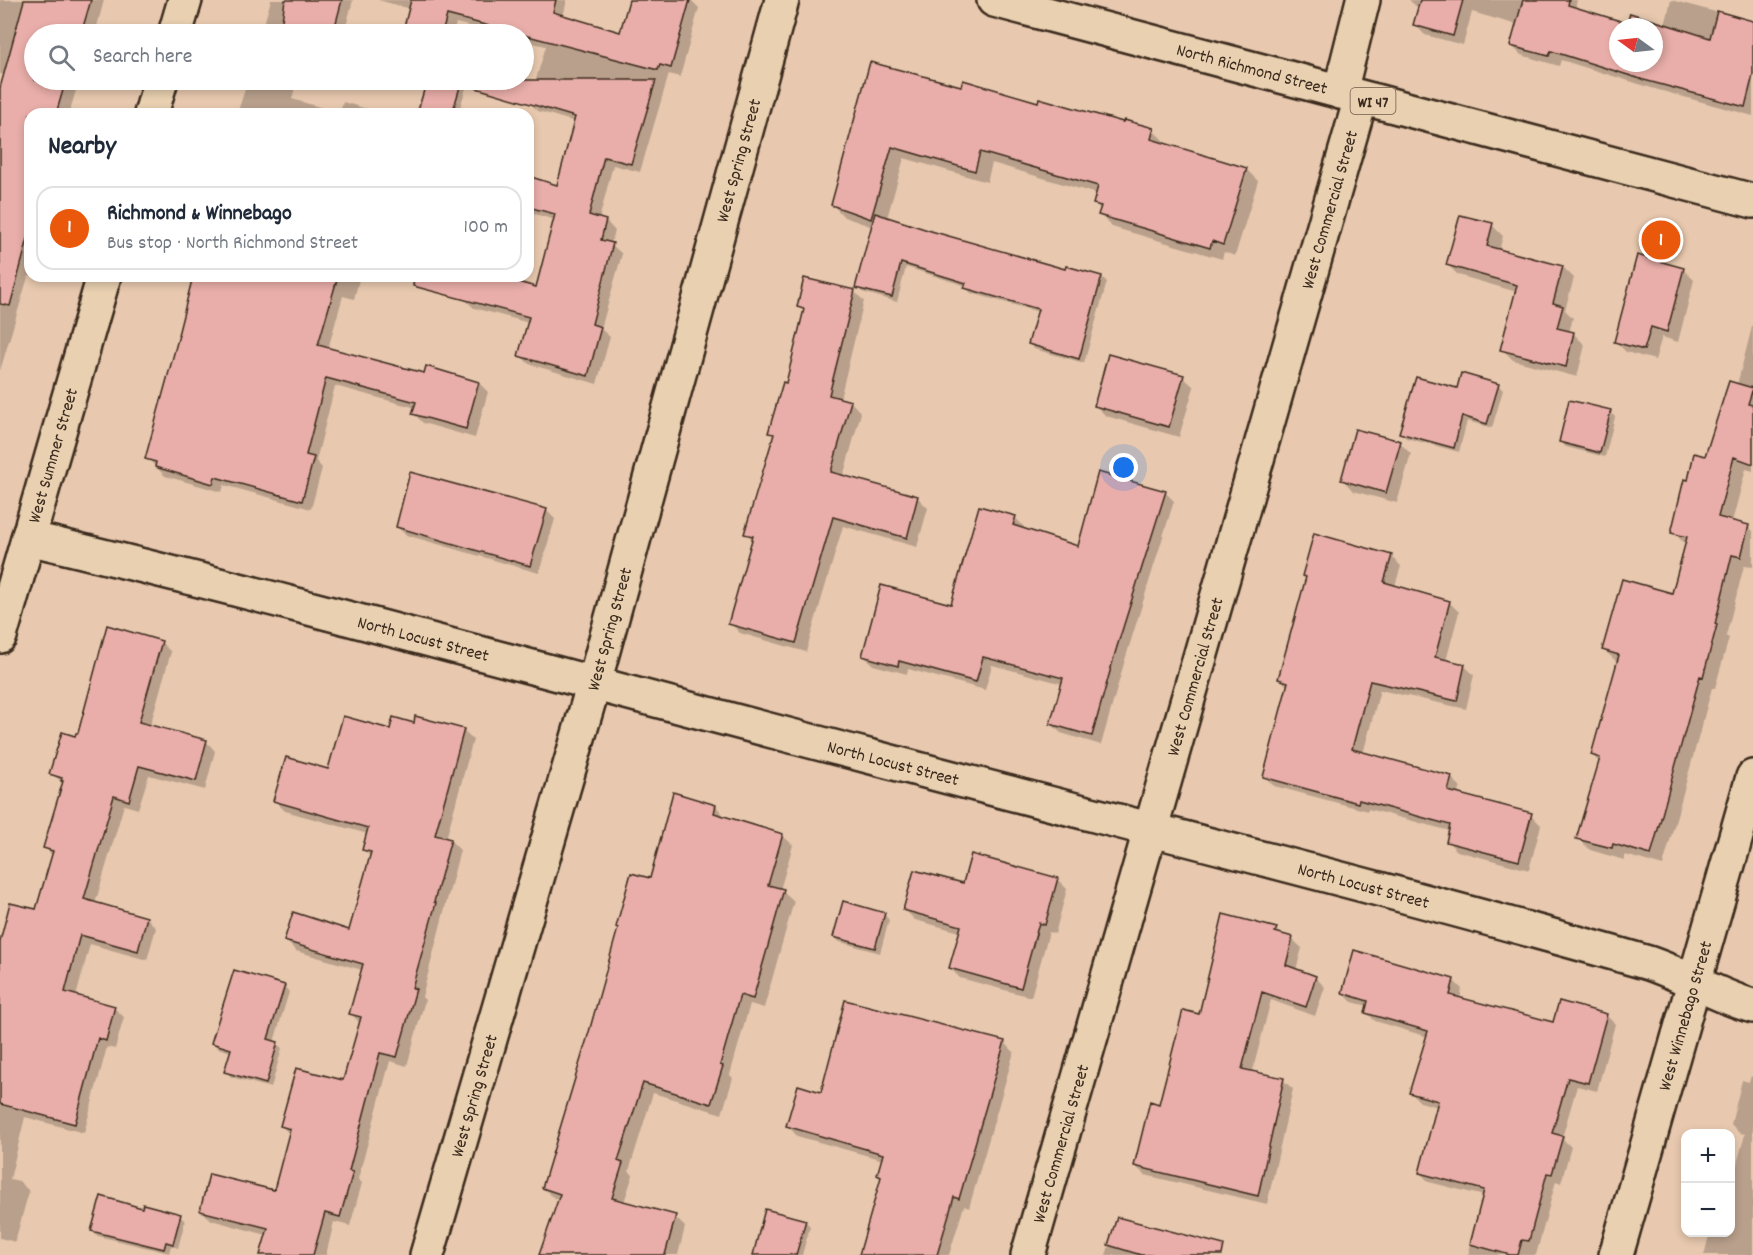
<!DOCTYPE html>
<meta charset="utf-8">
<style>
body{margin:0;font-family:Dekko,sans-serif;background:#f2f2f3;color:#1f2937}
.controls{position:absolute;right:18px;bottom:18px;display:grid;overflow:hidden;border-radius:12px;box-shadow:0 3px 9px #0003}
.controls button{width:54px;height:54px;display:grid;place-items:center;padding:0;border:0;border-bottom:2px solid #e0e1e3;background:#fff;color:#1f2937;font:30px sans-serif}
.compass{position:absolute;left:1609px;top:18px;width:54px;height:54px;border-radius:50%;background:#fff;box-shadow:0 3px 9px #0003;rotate:285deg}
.you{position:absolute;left:1124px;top:468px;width:21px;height:21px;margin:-15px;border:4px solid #fff;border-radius:50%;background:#1a73e8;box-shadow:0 0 0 9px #1a73e833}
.badge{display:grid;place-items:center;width:39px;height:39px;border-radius:50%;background:#ea580c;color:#fff;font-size:20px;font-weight:700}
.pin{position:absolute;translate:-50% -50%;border:3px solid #fff;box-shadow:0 2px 6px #0006}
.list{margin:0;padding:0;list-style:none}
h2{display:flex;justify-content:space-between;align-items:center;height:78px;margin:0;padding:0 24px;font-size:26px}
h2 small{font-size:20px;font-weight:400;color:#747a83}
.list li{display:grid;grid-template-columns:39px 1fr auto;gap:18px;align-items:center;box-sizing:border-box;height:84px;margin:0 12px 12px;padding:0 12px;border:2px solid #e0e1e3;border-radius:18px}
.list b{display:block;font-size:22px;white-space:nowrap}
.list p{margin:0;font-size:20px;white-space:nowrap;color:#747a83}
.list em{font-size:20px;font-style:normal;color:#747a83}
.icon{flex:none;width:33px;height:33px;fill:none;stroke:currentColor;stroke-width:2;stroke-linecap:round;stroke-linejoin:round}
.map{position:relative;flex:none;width:1753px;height:1255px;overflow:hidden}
.search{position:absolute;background:#fff;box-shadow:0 3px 9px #0003;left:24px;top:24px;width:510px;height:66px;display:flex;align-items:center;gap:15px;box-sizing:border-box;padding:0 21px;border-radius:33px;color:#747a83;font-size:22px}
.panel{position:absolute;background:#fff;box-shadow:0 3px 9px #0003;left:24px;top:108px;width:510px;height:174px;border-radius:18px}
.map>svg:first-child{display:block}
.shadow{fill:#0003;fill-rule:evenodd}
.building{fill:#e9aea9;stroke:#3b2a1e;stroke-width:1.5;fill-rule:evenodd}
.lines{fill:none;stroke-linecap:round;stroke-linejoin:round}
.minor-casing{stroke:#3b2a1e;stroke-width:38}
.major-casing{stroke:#3b2a1e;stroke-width:38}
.minor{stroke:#e8d0b0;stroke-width:33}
.major{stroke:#e8d0b0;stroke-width:33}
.labels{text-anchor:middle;stroke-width:5;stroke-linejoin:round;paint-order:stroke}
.shield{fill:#e8d0b0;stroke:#6f5c4a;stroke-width:1.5}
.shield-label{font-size:16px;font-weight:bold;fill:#3b2a1e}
.street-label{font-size:18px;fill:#3b2a1e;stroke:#e8d0b0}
</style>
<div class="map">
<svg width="1753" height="1255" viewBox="0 0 1753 1255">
<rect width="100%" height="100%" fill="#e8c9af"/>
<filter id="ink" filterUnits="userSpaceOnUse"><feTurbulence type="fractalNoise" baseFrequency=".0167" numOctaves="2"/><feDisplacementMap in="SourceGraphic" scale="12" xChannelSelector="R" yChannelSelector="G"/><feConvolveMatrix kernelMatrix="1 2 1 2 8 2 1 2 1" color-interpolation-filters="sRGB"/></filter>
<g filter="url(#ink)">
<path class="shadow" d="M0,0h104l-9,34h-61v46h45l-10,34h-39l1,162 -3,1 -28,94v-277l5,-19 -5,-1z
M271,0h82l-9,34h-83z
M378,0h189l-4,17 58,17 10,-34h60l8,8 -19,69 -11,-3 -29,98 -27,-7 -14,55 7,1 9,10 -4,13 11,10 -21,75 9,8 -13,47 -68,-20 -9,-9 9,-32 -55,-15 -10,-9 7,-23h20l46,13 18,-69 -27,-8v-34l30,9 17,-65 -37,-11 -9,-9 17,-56 -22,-5v-7h-24l-44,-11 -3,11h-39l-8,-7 5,-18z
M1409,0h168l-2,9 53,16 37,1 6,-26 82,22v94l-98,-27 -94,-29 -2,6 -38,-11 -10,-10 6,-20 -45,-13 -9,33 -38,-10 -10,-10 4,-16zM1618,27h36v36h-36z
M871,64l91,24 191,42 12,12 -1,2 82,25 12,12 -23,75 -11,-4 -2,7 -110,-32 -12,-12 1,-5 -6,-7 2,-9 -105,-31 -5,19 -83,-24 -17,60 179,53 36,6 5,5 -23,81 -50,-14 -5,-5 10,-32 -68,-19 -5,-5v-2l-60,-19 -9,35 -35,-10 -5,-5 16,-60 -29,-10 -12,-13z
M248,80h49l-5,19 48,14 3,-11 41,12h-147z
M428,80h34l5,5 -9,29h-34l-4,-4z
M1492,225l11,11 -4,15 64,16 11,11 -9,32 8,8 -4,15 5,1 11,11 -8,32 -64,-17 -11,-11 15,-57 -59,-17 -11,-11z
M1683,269l11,11 -16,62 -16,-5 -7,23 -29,-8 -11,-11z
M194,276h166l-6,23 -11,-3 -15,53 97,26 54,8 9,9 -13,46 -52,-15 -9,-9 2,-6 -81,-22 -19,75 6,7 -11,41 -87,-24 -2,7 -57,-16 -18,-18 34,-122z
M854,291l10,10 -24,98 11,3 10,11 -18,64 74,20 11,11 -11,39 -74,-21 -37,126 -66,-19 -10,-10 24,-82 -8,-8 29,-96 -5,-5 17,-48 18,-72 -6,-5z
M1753,323v148l-7,-2 -14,53 16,5 5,4v36l-9,-1 -18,70 3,2 -14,50h-3l-49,178 -38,-11 -1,5 -34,-10 -12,-12 22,-75 -8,-8 26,-92 -14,-13 69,-55 12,-51 -12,-12 16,-51 17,-23 31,-73z
M1183,377l11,10 -15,50 -73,-21 -11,-11z
M1498,385l5,5 -11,38 -25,-7 -8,31 -53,-14 -5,-5 57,-43z
M1610,411l5,6 -10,40 -39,-10 -5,-5z
M1400,443l11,11 -14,49 -44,-12 -10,-11z
M1165,492l9,9 -49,159 -24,85 -40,-12 -10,-9 12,-40 -71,-19 -7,25 -77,-21 -1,5 -34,-9 -9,-9 88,-50 63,-89 9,10 -1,3 56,18z
M546,510l9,9 -16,54 -133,-38 -9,-8z
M1391,556l10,10 -6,20 54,16 10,10 -13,49 18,4 10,10 -8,34 -86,-19 -17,64 88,23 10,10 -3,8 73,20 10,10 -12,45 -72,-19 -10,-10 3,-10 -82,-22v2l-94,-25 -10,-10 24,-89 -8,-8 27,-100 -3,-4z
M161,642l10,10 -21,74 56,15 9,10 -10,39 -56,-15 -11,34 -14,-4 -29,99 52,14 9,10 -9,32 -57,-16 -14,53 38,11 10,9 -9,32 -8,-2 -23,86 -59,-16 -15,62 9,2 10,10 -14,51 -15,-4v-291l37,-36 16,-55 -8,-8 19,-64 -13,-11 25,-35z
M415,725l48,5 10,10 -27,99 4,1 10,10 -38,147 3,3 -18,66 -17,-5 -32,118 4,4 -12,43 -16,-4 -8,33h-64l5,-20 -56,-15 -10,-10 74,-18 15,-57 -8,-9 62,-44 17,-58 -10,-10 11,-44 -66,-19 -10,-10 64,-9 21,-75 -8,-7 5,-16 -83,-23 -10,-10 54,-30 62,-40z
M716,806l10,12 56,17 11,10 -13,45 3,1 11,10 -30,107 -14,-4 -20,71 3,3 -11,36 -69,-21 -24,78 4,4 -9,27 51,15 10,10 -7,28h-138l19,-55 -5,-2 -11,-10 108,-308z
M1057,879l10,10 -12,45 -6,-2 -18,65 -71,-19 -10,-10 10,-36 -45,-12 -10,-10 59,-25z
M884,914l5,6 -9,33 -40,-11 -6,-5z
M1276,929l7,7 9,3 10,9 -6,22 19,7 10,10 -10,29 -44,-16 -19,73 31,7 10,9 -26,115 -122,-29 -10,-9 65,-150z
M1453,980l9,9 -2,10 94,25 52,-9 9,9 -18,67 -20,-5 -15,52 9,9 -10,36 -5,-2 -20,74h-68l16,-59 -55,-14 -9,-9 18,-66 -18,-5 -9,-9 17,-56 -53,-16 -9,-9 2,-6 -16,-4 -9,-9z
M284,986l5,6 -15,50 8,6 -11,40 -40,-11 -5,-6 5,-19 -13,-4 -5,-5z
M1004,1042l10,10 -45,156 -5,-2 -15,49h-88l21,-76 -3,-4 4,-15 -86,-24 -9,-10 34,-32z
M1751,1076l2,1v178h-49l6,-23h20v-42l15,-56 -6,-1 -8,-9 11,-44 7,2z
M143,1209l37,7 5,5 -7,27 -7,-2 -2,7 -71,-17 -5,-5z
M1118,1218l92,37h-104z
M805,1221l5,5 -8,29h-48z"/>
<path class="building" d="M24,0h67l-10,34h-47v46h32l-10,34h-26v117l-20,75 -10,-2v-216z
M285,0h57l-9,34h-53z
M411,0h145l-3,12 67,20 9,-32h61l-19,68 -11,-3 -2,5 -211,-55 -5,19h-10l-28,-7z
M1420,0h43l-10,36 -40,-11z
M1523,0h46l-1,5 59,18 3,-10 80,25 7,-27 36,10v54l-8,32 -101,-27 -93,-29 -2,5 -39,-10zM1618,27h36v36h-36z
M870,62l91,24 2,-6 75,22 1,-4 84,24 1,-2 30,8 -3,11 96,29 -24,77 -11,-4 -2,7 -112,-33 3,-9 -8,-2 5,-18 -118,-34 -5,19 -83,-24 -21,72 -40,-14z
M427,80h35l-10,34h-35z
M477,80h179l-25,84 -27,-7 -15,58 17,5 -5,20 12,3 -21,81 9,3 -13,49 -70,-20 11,-39 -116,-31 1,-10h82l40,11 19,-73 -27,-7v-31l29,9 18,-68 -99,-29z
M875,213l56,18 134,38 1,-3 36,10 -23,83 -51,-15 10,-35 -74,-21 2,-5 -65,-20 -9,34 -37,-9z
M1460,215l33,8 -6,23 76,20 -10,37 10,3 -6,22 17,4 -8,35 -66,-17 17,-65 -71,-20z
M1637,255l47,13 -17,64 -16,-5 -7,23 -30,-8z
M193,276h145l-20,69 106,28 2,-7 53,16 -13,47 -54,-15 4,-12 -90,-24 -20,77 8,2 -12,44 -87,-24 -2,7 -58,-17 1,-5 -11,-3 34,-124h-1z
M804,278l51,12 -26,105 22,6 -20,71 87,24 -11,42 -74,-21 -37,126 -68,-19 25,-88 -9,-2 30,-100 -6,-1 15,-51 3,1 18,-74 -7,-2z
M1108,354l76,21 -15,52 -75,-21z
M1461,373l38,11 -12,40 -25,-8 -8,32 -55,-15 17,-56 41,11z
M1729,381l24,7 -5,16 5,1v59l-19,-7 -16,60 31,8 -8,32 -9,-2 -17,69 2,1 -14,52 -3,-1 -49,179 -38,-11 -1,4 -36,-9 24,-81 -9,-3 28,-100 -17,-5 20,-71 50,14 15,-56 -16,-4 13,-54 4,1 6,-27 11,3z
M1569,400l42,10 -11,43 -41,-11z
M1355,429l46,12 -15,52 -45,-13z
M410,472l137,37 -17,57 -134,-39z
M1098,472l68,19 -50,159 -24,86 -42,-12 13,-46 -80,-21 -7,25 -77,-21 -1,5 -36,-10 19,-71 70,19 28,-98 37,10 -3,9 65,21z
M1314,533l78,22 -8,27 66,19 -15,56 30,7 -8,37 -87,-20 -18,68 100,27 -4,15 84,22 -13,48 -73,-19 4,-17 -91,-25 -1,3 -95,-26 25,-95 -10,-3 28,-102 -4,-1z
M107,625l55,16 -23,81 68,18 -11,41 -57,-15 -10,35 -15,-5 -30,103 63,18 -9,34 -58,-16 -15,57 50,14 -9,35 -8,-3 -23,86 -75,-20v-163l10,-38 26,6 17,-58 -10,-3 20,-67h-2l1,-3 -13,-4 13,-42 13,4 1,-3h2z
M343,716l47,13 3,-12 21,6 1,-7 49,13 -29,106 16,4 -17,63 2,1 -24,85 4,1 -19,68 -17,-4 -31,118 4,1 -13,45 -15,-4 -12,42h-53l8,-27 -68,-17 9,-37 65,16 16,-61 -10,-3 16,-58 47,12 18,-63 -12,-3 14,-50 -79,-23 9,-29 56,18 22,-78 -9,-2 6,-22 -95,-27 13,-44 42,12z
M673,792l43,13 -2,8 69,21 -15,51 16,4 -31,110 -13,-4 -20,70 3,1 -12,38 -68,-21 -25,78 5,2 -11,35 64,17 -11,40h-126l21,-61 -18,-6 47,-156 29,-104 -2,-1 15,-54 19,5z
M971,854l87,24 -13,47 -6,-2 -18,65 -72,-20 12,-42 -58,-16 11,-40 49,13z
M843,901l42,12 -10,35 -42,-11z
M1223,914l54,14 -2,4 18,5 -7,28 30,11 -10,31 -44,-15 -20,77 42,9 -26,118 -124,-30 16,-65 9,3 24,-94 16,4z
M1354,950l100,29 -4,16 103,27 6,-21 48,13 -19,69 -20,-5 -16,55 11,3 -11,38 -5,-1 -18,68 -7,-1 -4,15h-8l-40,-11 14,-54 -65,-17 19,-72 -29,-8 19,-62 -63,-18 3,-12 -26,-8z
M234,970l51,15 -17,54 10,3 -12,42 -42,-12 7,-23 -20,-6z
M845,1000l160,41 -46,158 -5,-2 -17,58h-78l22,-78 -4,-2 6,-21 -97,-28 12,-41 23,7z
M101,1196l41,12 1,-4 38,10 -8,30 -7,-2 -2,7 -73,-18z
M765,1209l41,11 -10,35h-43z
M1117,1217l107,28 -2,10h-81l-33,-10z"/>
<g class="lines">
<defs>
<g id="minor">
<path d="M175,34l10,-34"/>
<path d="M1340,92l23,-92"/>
<path d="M151,114l10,-34"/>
<path id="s1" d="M28,538c283,67 562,146 844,219 258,68 517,132 773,205 37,11 70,34 108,44"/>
<path id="s2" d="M0,636l104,-360"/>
<path id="s3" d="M427,1255l167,-572 188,-683"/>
<path id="s4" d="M1028,1255l333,-1157"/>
<path id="s5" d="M1616,1255l137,-478"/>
</g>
<g id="major">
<path id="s6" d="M994,0l759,201"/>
</g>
</defs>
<use href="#minor" class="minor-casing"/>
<use href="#major" class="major-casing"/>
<use href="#minor" class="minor"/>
<use href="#major" class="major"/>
</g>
</g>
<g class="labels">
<rect class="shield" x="1350.5" y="88" width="45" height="26" rx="4.5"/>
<g class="shield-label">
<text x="1373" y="107">WI 47</text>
</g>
<g class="street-label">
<text dy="6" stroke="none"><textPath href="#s6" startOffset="267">North Richmond Street</textPath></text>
<text dy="6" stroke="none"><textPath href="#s3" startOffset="1138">West Spring Street</textPath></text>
<text dy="6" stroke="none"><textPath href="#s4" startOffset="1088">West Commercial Street</textPath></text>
<text dy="6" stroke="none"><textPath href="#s2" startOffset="188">West Summer Street</textPath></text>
<text dy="6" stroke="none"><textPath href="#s3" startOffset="652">West Spring Street</textPath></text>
<text dy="6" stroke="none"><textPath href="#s1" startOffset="408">North Locust Street</textPath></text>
<text dy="6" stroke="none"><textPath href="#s4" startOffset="602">West Commercial Street</textPath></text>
<text dy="6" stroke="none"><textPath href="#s1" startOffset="894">North Locust Street</textPath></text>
<text dy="6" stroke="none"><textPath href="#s1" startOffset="1380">North Locust Street</textPath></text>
<text dy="6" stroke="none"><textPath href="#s5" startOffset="249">West Winnebago Street</textPath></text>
<text dy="6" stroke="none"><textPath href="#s3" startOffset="166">West Spring Street</textPath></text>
<text dy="6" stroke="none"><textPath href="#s4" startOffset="116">West Commercial Street</textPath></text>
</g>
</g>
</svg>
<div class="controls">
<button>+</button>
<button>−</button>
</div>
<svg class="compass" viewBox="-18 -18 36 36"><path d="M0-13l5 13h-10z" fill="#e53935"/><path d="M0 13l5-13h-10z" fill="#747a83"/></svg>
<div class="you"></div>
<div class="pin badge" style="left:1661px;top:240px">1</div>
<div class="search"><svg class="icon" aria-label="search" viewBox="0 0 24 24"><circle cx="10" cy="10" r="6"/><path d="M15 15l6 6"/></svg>Search here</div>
<section class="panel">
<h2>Nearby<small></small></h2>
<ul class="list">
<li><span class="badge">1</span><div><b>Richmond &amp; Winnebago</b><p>Bus stop · North Richmond Street</p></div><em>100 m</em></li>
</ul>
</section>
</div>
